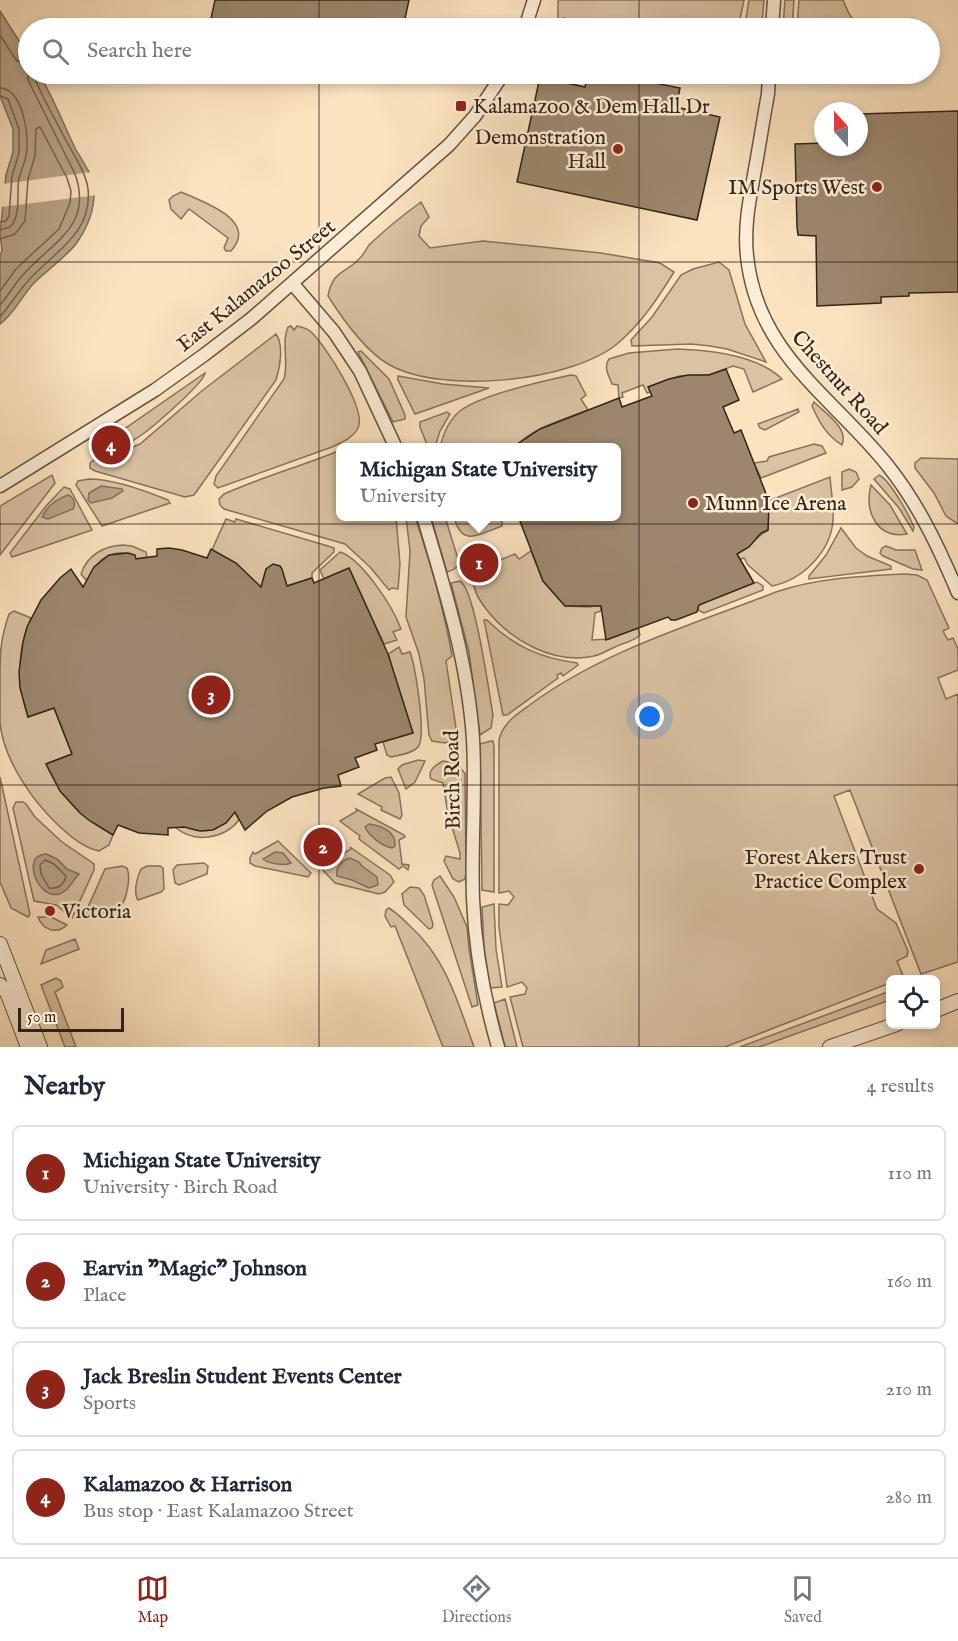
<!DOCTYPE html>
<meta charset="utf-8">
<style>
body{margin:0;font-family:"IM FELL English",serif;background:#f6f6f7;color:#1f2937}
.controls{position:absolute;right:18px;bottom:18px;display:grid;overflow:hidden;border-radius:9px;box-shadow:0 3px 9px #0003}
.controls button{width:54px;height:54px;display:grid;place-items:center;padding:0;border:0;border-bottom:2px solid #e0e1e3;background:#fff;color:#1f2937;font:30px sans-serif}
.compass{position:absolute;left:814px;top:102px;width:54px;height:54px;border-radius:50%;background:#fff;box-shadow:0 3px 9px #0003;rotate:339deg}
.scale{position:absolute;left:18px;bottom:15px;width:106px;box-sizing:border-box;padding-left:6px;border:3px solid #342316;border-top:0;font-size:16px;line-height:21px;white-space:nowrap;color:#342316;-webkit-text-stroke:4px #fdedd6;paint-order:stroke}
.you{position:absolute;left:650px;top:717px;width:21px;height:21px;margin:-15px;border:4px solid #fff;border-radius:50%;background:#1a73e8;box-shadow:0 0 0 9px #1a73e833}
.badge{display:grid;place-items:center;width:39px;height:39px;border-radius:50%;background:#8f2418;color:#fff;font-size:20px;font-weight:700}
.pin{position:absolute;translate:-50% -50%;border:3px solid #fff;box-shadow:0 2px 6px #0006}
.popup{position:absolute;left:336px;top:443px;width:285px;height:78px;box-sizing:border-box;display:grid;place-content:center;border-radius:9px;background:#fff;filter:drop-shadow(0 2px 4px #0005);font-size:20px;white-space:nowrap;color:#747a83}
.popup b{font-size:22px;color:#1f2937}
.popup::after{content:'';position:absolute;left:50%;top:100%;margin-left:-12px;border:12px solid transparent;border-top-color:#fff}
.list{margin:0;padding:0;list-style:none}
h2{display:flex;justify-content:space-between;align-items:center;height:78px;margin:0;padding:0 24px;font-size:26px}
h2 small{font-size:20px;font-weight:400;color:#747a83}
.list li{display:grid;grid-template-columns:39px 1fr auto;gap:18px;align-items:center;box-sizing:border-box;height:96px;margin:0 12px 12px;padding:0 12px;border:2px solid #e0e1e3;border-radius:9px}
.list b{display:block;font-size:22px;white-space:nowrap}
.list p{margin:0;font-size:20px;white-space:nowrap;color:#747a83}
.list em{font-size:20px;font-style:normal;color:#747a83}
.icon{flex:none;width:33px;height:33px;fill:none;stroke:currentColor;stroke-width:2;stroke-linecap:round;stroke-linejoin:round}
.map{position:relative;flex:none;width:958px;height:1047px;overflow:hidden}
.search{position:absolute;background:#fff;box-shadow:0 3px 9px #0003;left:18px;right:18px;top:18px;height:66px;display:flex;align-items:center;gap:15px;box-sizing:border-box;padding:0 21px;border-radius:33px;color:#747a83;font-size:22px}
.sheet{height:510px;background:#fff}
nav{display:flex;justify-content:space-around;align-items:center;box-sizing:border-box;height:84px;border-top:2px solid #e0e1e3;background:#fff;font-size:16px;color:#747a83}
nav a{display:grid;justify-items:center;gap:3px}
nav .on{color:#8f2418}
.map>svg:first-child{display:block}
.green{fill:#dac2a3;stroke:#87725c;stroke-width:1.5}
.water{fill:#b8a286;stroke:#836f59;stroke-width:1.5}
.pier{fill:#fce3c0}
.lines{fill:none;stroke-linecap:round;stroke-linejoin:round}
.shore{stroke:#76624e;stroke-width:1.5}
.building{fill:#9c876e;stroke:#342316;stroke-width:1.5}
.minor-casing{stroke:#665340;stroke-width:15}
.tertiary-casing{stroke:#665340;stroke-width:16}
.minor{stroke:#fdedd6;stroke-width:12}
.tertiary{stroke:#fdedd6;stroke-width:14}
.grid{fill:none;stroke:#342316;stroke-width:1.5;stroke-opacity:0.55}
.poi-dot{fill:#8f2418;stroke:#fdedd6;stroke-width:2}
.labels{text-anchor:middle;stroke-width:5;stroke-linejoin:round;paint-order:stroke}
.poi-label{font-size:21px;fill:#342316;stroke:#fdedd6;text-anchor:start}
.street-label{font-size:21px;fill:#342316;stroke:#fdedd6}
</style>
<div class="map">
<svg width="958" height="1047" viewBox="0 0 958 1047">
<rect width="100%" height="100%" fill="#fce3c0"/>
<filter id="stains"><feTurbulence type="fractalNoise" baseFrequency=".00333" numOctaves="4"/><feColorMatrix values="0 0 0 0 .2 0 0 0 0 .09 0 0 0 0 .02 0 0 0 .5 -.17"/></filter>
<radialGradient id="worn" r=".72"><stop offset=".6" stop-color="#630" stop-opacity="0"/><stop offset="1" stop-color="#630" stop-opacity=".3"/></radialGradient>
<path class="green" d="M558,0h186l-6,28h-168l-5,-10 -7,2z
M749,0h15l-2,23 -16,-4z
M785,0h9l-2,28h-9z
M799,0h44c5,12 8,23 22,25v3h-68z
M181,192c22,10 78,28 50,59h-5l-2,-3 4,-10 -39,-29 -8,10 -10,-10 -2,-9 4,-4z
M421,202l8,15 -8,9 -2,10 11,12 53,-7 50,5 68,7 59,10 14,9c-16,26 -33,52 -57,72 -47,38 -176,51 -229,20 -22,-13 -46,-46 -60,-68 5,-26 17,-22 31,-37 5,-4 7,-11 11,-15 16,-15 33,-29 51,-42z
M719,262l10,8 16,54 21,38 -39,-13 -17,-3 -19,-2 -59,2 -1,-6 21,-23 29,-42 12,-6z
M291,326l3,4 3,-4c5,1 9,2 13,5 15,13 57,79 48,97 -5,10 -17,15 -26,19l-114,41 -4,-4 2,-8 68,-97c5,-17 -3,-37 4,-52z
M276,334c8,11 4,33 0,46l-82,115 -9,2 -90,-26 -5,-3v-5l4,-3 24,-7 22,-9 63,-54z
M677,349c32,1 80,6 105,30l-29,13 -9,-23 -11,-3 -24,9 -30,1 -30,11 1,5 -3,1 -4,-8 -21,8 1,4 -4,1 -1,-13 -6,-1c-3,-8 -9,-17 -3,-25l20,-6z
M361,351l28,28 16,36v4l-12,3 -35,-70z
M205,373c-1,10 -53,55 -65,63 -7,5 -18,11 -26,9l-4,-6z
M571,375l5,1 10,19 -5,4 7,11c-26,10 -54,17 -73,37l-75,1c3,-14 9,-28 20,-37 21,-16 83,-30 111,-36z
M398,376l45,8 46,4 -74,26 -17,-34z
M814,402c11,11 35,26 28,43 -15,-9 -23,-23 -30,-39z
M798,409l1,3 -34,18 -5,-2 -2,-4z
M447,412l3,2 -10,17 -5,16h-7l-8,-20v-5z
M814,444l8,2 4,7 -65,25 -7,-15 13,-2 2,-4z
M341,450v66l55,1 4,47 -2,25 -6,-1 -3,2 -19,-23 -25,-23 -121,-35 -4,-4 -1,-6 5,-5c38,-17 78,-28 117,-44z
M921,458l37,1v65l-12,-8 -12,-23 -19,-25v-5z
M849,469l7,3 3,7 -7,8 -10,3v-18z
M52,475l3,8 -55,72v-49z
M879,475c11,5 30,40 35,52l-1,4 -14,-23 -25,-29z
M830,477c1,14 4,29 3,43 -2,32 -31,60 -61,66l-24,-21 -4,-7 -6,2 -2,-7c15,-7 19,-15 32,-23v-29z
M89,479c23,0 57,12 79,21l2,3 -68,23 -26,-41 2,-4z
M871,485l19,20 17,29c-30,5 -43,-22 -36,-49z
M64,487l6,2 22,41 -80,27 -2,-4 36,-47z
M406,517h9c15,45 29,91 37,139l-6,5 11,74 -2,5 -10,3 -13,-2 -3,-6 -5,-56 -5,-25 -13,-37 4,-66z
M431,517h14l14,45c-1,6 -6,8 -12,10z
M454,517h64l-16,3v6c-23,8 -40,22 -48,-9z
M226,519l9,3 1,-3 92,27 6,2v4l-22,21v5l-25,8 -24,4 -27,-27 -24,-13z
M841,528l15,20 11,8 24,10v3l-82,10v-3l17,-21z
M123,545l9,1 14,6 1,5 -11,2 -2,-4c-18,-6 -37,1 -42,21l-6,4 -5,-6c6,-19 23,-28 42,-29z
M886,546l10,4h19l7,20 -9,-1 -30,-13 -3,-3 2,-5z
M531,551l12,30 22,25 24,1 11,-2 1,6 -6,2 -3,27 17,-1 29,-11 2,7c-7,7 -17,8 -25,12 -7,3 -13,7 -21,9 -41,9 -84,-16 -108,-47 -6,-8 -16,-22 -11,-33 4,-9 30,-18 40,-22l4,5z
M340,552c22,7 53,55 61,77l-8,3 4,8 -13,4 -35,-76 -25,11 -4,-9z
M905,574l12,1 10,5 22,48 -6,3 5,9 5,-2 5,11v21l-20,8 8,21 12,-5v268l-37,12 -71,-184 -16,6 43,113 19,14 12,28 -1,5 -10,5 7,17 -14,2v3l-165,64h-202l-13,-50 15,-3 2,-6 -5,-6 -15,5 -8,-60v-23l9,1 6,-8 -5,-6 -10,2v-153c4,-18 19,-26 32,-36 74,-54 161,-79 245,-112 41,-14 86,-16 129,-18z
M460,581c15,8 29,112 33,134l-2,13 -11,7 -11,-83 -18,-69z
M757,582l6,4v4l-59,23 -6,-3v-5z
M14,611l17,7c-15,33 -14,65 -3,99l26,-9 18,46 -26,10c15,33 36,54 67,71l-4,10 -10,6c-16,-3 -30,-16 -42,-27 -25,-24 -54,-65 -57,-102 0,-13 0,-27 0,-41 0,-28 0,-40 9,-67z
M484,620h3c26,26 53,38 90,43l1,2 -15,11 -2,-3 -4,2 1,3 -51,37h-4z
M399,647l3,7 8,-2c5,14 17,84 8,95 -6,7 -19,8 -27,10l-4,-2 -4,-13 30,-9 -25,-79z
M491,741h2l1,5v146l-12,-2 -2,-146z
M418,760l7,1 -10,21 -9,7 -8,-20 4,-4z
M443,761l12,2 10,10 1,100 -1,6 -6,3 -6,-3 -9,-18 2,-5 14,3v-6l-12,-39 -5,-31 -12,-4c-4,-9 5,-14 12,-18z
M0,777l30,137 -2,3 -17,-9 -11,-26z
M391,777l8,16 3,22 -2,4 -19,-9 1,-3 -24,-13 27,-16z
M16,802h7l3,2 9,13 27,25 32,22v6l-22,48 -16,-13 -22,-4 -21,-93z
M356,809l48,26 1,2 -6,3 3,24 7,1 -1,5 -5,-4 -4,3 -40,-30 1,-3 -20,-15 17,-10z
M234,811l5,9c-15,19 -45,24 -64,7l13,-1 1,2c19,7 35,0 45,-17z
M278,841l33,32 -3,4 -53,-11 -5,-3v-5l3,-6 2,2z
M350,847l40,28 4,7 -9,10 -6,2 -44,-11 -15,-16 31,-18z
M204,863l4,3 -1,8 -28,11 -4,-2 -2,-13 4,-5z
M122,866l5,2c4,9 0,33 -8,40l-34,11v-5l20,-45z
M147,866h13l3,2 1,21 -3,3 -23,8c-5,-7 -1,-23 3,-31z
M440,876l14,21 13,30 2,22 9,56 -6,2 -40,-122 2,-5z
M410,887l9,1 5,7 9,29 -1,4 -3,1 -25,-24 -2,-11z
M494,904l2,45 6,38 -12,1 -6,-41 -2,-40z
M389,908c8,5 15,12 21,18 36,32 48,77 64,121h-31l-48,-121 -4,1 -6,-11 1,-6z
M38,917h13l16,8c-11,10 -24,5 -29,-8z
M75,939l4,10 -38,15 5,-14z
M56,978l5,3 2,6 -8,5 21,55h-11l-24,-62z
M890,991v9l-131,47h-19z
M505,999l12,48h-12l-11,-44z"/>
<path class="water" d="M0,11l28,44v19h11c14,23 24,49 36,74 7,13 18,26 19,41 1,18 -6,37 -16,52 -8,13 -31,29 -43,41 -13,13 -20,31 -35,42v-68l2,-6 -2,-16 6,-59 7,-23v-23l-13,-33z
M101,486l21,3 1,2 -11,7 -21,5 -3,-3 1,-7z
M68,495c6,2 8,9 5,14l-25,10 -6,-2c5,-11 15,-18 26,-22z
M369,824c13,2 27,7 26,22l-3,2c-10,-2 -23,-12 -27,-21z
M275,852l8,1 8,10c-6,3 -22,1 -28,-4z
M46,854l11,5 10,10 12,5c-7,7 -11,18 -20,20 -18,5 -33,-26 -22,-37 2,-1 7,-3 9,-3z
M350,858l9,4 3,4 15,11 1,8 -9,3 -17,-8 -15,-4c-2,-8 5,-16 13,-18z"/>
<path class="pier" d="M92,172l5,15v8l-96,12 1,-23z"/>
<g class="lines">
<path class="shore" d="M0,35l16,25 12,6v14l47,94c19,53 -24,68 -53,102 -8,9 -14,20 -22,29
M0,88c23,1 30,49 26,67 -1,8 -5,15 -7,23 -3,15 3,37 -9,49l-10,3
M0,96l8,3 11,30v24l-7,23 -3,40 -3,5 -6,1
M0,239l15,-5 10,-13 3,-42 7,-23 1,-27 4,-2 27,51 4,13 -1,12 -11,26 -43,40 -16,22
M0,317c10,-12 18,-25 28,-36 24,-28 65,-47 60,-92 -2,-18 -19,-41 -27,-58 -6,-13 -26,-46 -27,-57
M45,860l9,4 12,12c-2,9 -7,13 -17,12l-8,-14 -1,-9z"/>
</g>
<path class="building" d="M215,0h194l-6,28h-194z
M588,74h22l70,14 -4,19 44,10 -23,103 -180,-38 23,-105 45,10z
M958,111v181l-49,1v3l-28,1v6l-64,3 -1,-70 -18,-1 -1,-8 -2,-83 28,-1v4h36v-33z
M726,369l13,31 -16,7 11,26 7,-3 24,61 4,14 -1,25 -7,3 -12,14 -12,7 17,29 -55,22 -2,7 -21,8h-5l-3,-3 -62,23 -5,-34h-36l-22,-25 -25,-65h99v-69h-104l27,-18 79,-31 3,9 30,-11 -4,-9 21,-8 19,-4h21z
M169,548l13,2 25,8 4,-9 25,14 25,24 5,-18 7,-5 7,2 2,3 5,17 25,-8 2,5 35,-15 39,86 25,79 -38,11 2,6 -22,8 4,9 -21,8 3,11 -17,2 -32,9 -25,14 -22,19 -10,-18 -9,11 -13,7 -13,1 -16,-4 -16,1v7l-29,-2 -21,-8 -5,10 -23,-14 -10,-8 -20,-22 -14,-27 26,-10 -18,-46 -26,9 -8,-29 -1,-16 4,-30 4,-15 14,-27 19,-22 11,-9 12,18 11,-20 15,-12 19,-2 7,2 1,4 21,-3v-7z"/>
<g class="lines">
<defs>
<path id="minor" d="M525,28l9,-28
M772,28l2,-28
M769,74l-1,20c-5,27 -9,54 -14,81 -5,27 -10,53 -7,81 10,98 85,140 141,210 31,39 51,82 70,127
M292,283l42,49 26,39 36,77
M0,486l155,-96 49,-35 47,-36 198,-174 26,-29 28,-42
M423,516c22,73 45,147 50,223 3,53 -2,107 0,160 2,51 11,99 25,148"/>
<path id="tertiary" d="M0,944l40,103
M0,985l7,7 21,55
M936,1010l22,-9
M830,1047l67,-23"/>
</defs>
<use href="#minor" class="minor-casing"/>
<use href="#tertiary" class="tertiary-casing"/>
<use href="#minor" class="minor"/>
<use href="#tertiary" class="tertiary"/>
</g>
<path class="grid" d="M319,0v28M639,0v28M319,74v973M639,74v973M0,262h958M0,524h958M0,785h958"/>
<g class="poi-dot">
<rect x="455" y="100" width="12" height="12" rx="3"/>
<circle cx="618" cy="149" r="6"/>
<circle cx="877" cy="187" r="6"/>
<circle cx="693" cy="503" r="6"/>
<circle cx="919" cy="869" r="6"/>
<circle cx="50" cy="911" r="6"/>
</g>
<g class="labels">
<g class="poi-label">
<text x="473" y="113">Kalamazoo &amp; Dem Hall Dr</text>
<text x="606" y="144" text-anchor="end">Demonstration<tspan x="606" dy="24">Hall</tspan></text>
<text x="865" y="194" text-anchor="end">IM Sports West</text>
<text x="705" y="510">Munn Ice Arena</text>
<text x="907" y="864" text-anchor="end">Forest Akers Trust<tspan x="907" dy="24">Practice Complex</tspan></text>
<text x="62" y="918">Victoria</text>
</g>
<g class="street-label">
<text transform="translate(256 285) rotate(-39)" y="7">East Kalamazoo Street</text>
<text transform="translate(840 382) rotate(48)" y="7">Chestnut Road</text>
<text transform="translate(452 780) rotate(-91)" y="7">Birch Road</text>
</g>
</g>
<rect width="100%" height="100%" filter="url(#stains)"/>
<rect width="100%" height="100%" fill="url(#worn)"/>
</svg>
<div class="controls">
<button><svg class="icon" aria-label="locate" viewBox="0 0 24 24"><circle cx="12" cy="12" r="6"/><path d="M12 2v4M12 18v4M2 12h4M18 12h4"/></svg></button>
</div>
<svg class="compass" viewBox="-18 -18 36 36"><path d="M0-13l5 13h-10z" fill="#e53935"/><path d="M0 13l5-13h-10z" fill="#747a83"/></svg>
<div class="scale">50 m</div>
<div class="you"></div>
<div class="pin badge" style="left:479px;top:563px">1</div>
<div class="popup"><b>Michigan State University</b>University</div>
<div class="pin badge" style="left:323px;top:847px">2</div>
<div class="pin badge" style="left:211px;top:695px">3</div>
<div class="pin badge" style="left:111px;top:445px">4</div>
<div class="search"><svg class="icon" aria-label="search" viewBox="0 0 24 24"><circle cx="10" cy="10" r="6"/><path d="M15 15l6 6"/></svg>Search here</div>
</div>
<section class="sheet">
<h2>Nearby<small>4 results</small></h2>
<ul class="list">
<li><span class="badge">1</span><div><b>Michigan State University</b><p>University · Birch Road</p></div><em>110 m</em></li>
<li><span class="badge">2</span><div><b>Earvin &quot;Magic&quot; Johnson</b><p>Place</p></div><em>160 m</em></li>
<li><span class="badge">3</span><div><b>Jack Breslin Student Events Center</b><p>Sports</p></div><em>210 m</em></li>
<li><span class="badge">4</span><div><b>Kalamazoo &amp; Harrison</b><p>Bus stop · East Kalamazoo Street</p></div><em>280 m</em></li>
</ul>
</section>
<nav>
<a class="on"><svg class="icon" aria-label="map" viewBox="0 0 24 24"><path d="M3 6l6-2 6 2 6-2v14l-6 2-6-2-6 2zM9 4v14M15 6v14"/></svg>Map</a>
<a><svg class="icon" aria-label="directions" viewBox="0 0 24 24"><path d="M12 3l9 9-9 9-9-9zM9 14v-3h6M13 9l2 2-2 2"/></svg>Directions</a>
<a><svg class="icon" aria-label="saved" viewBox="0 0 24 24"><path d="M7 4h10v16l-5-4-5 4z"/></svg>Saved</a>
</nav>
